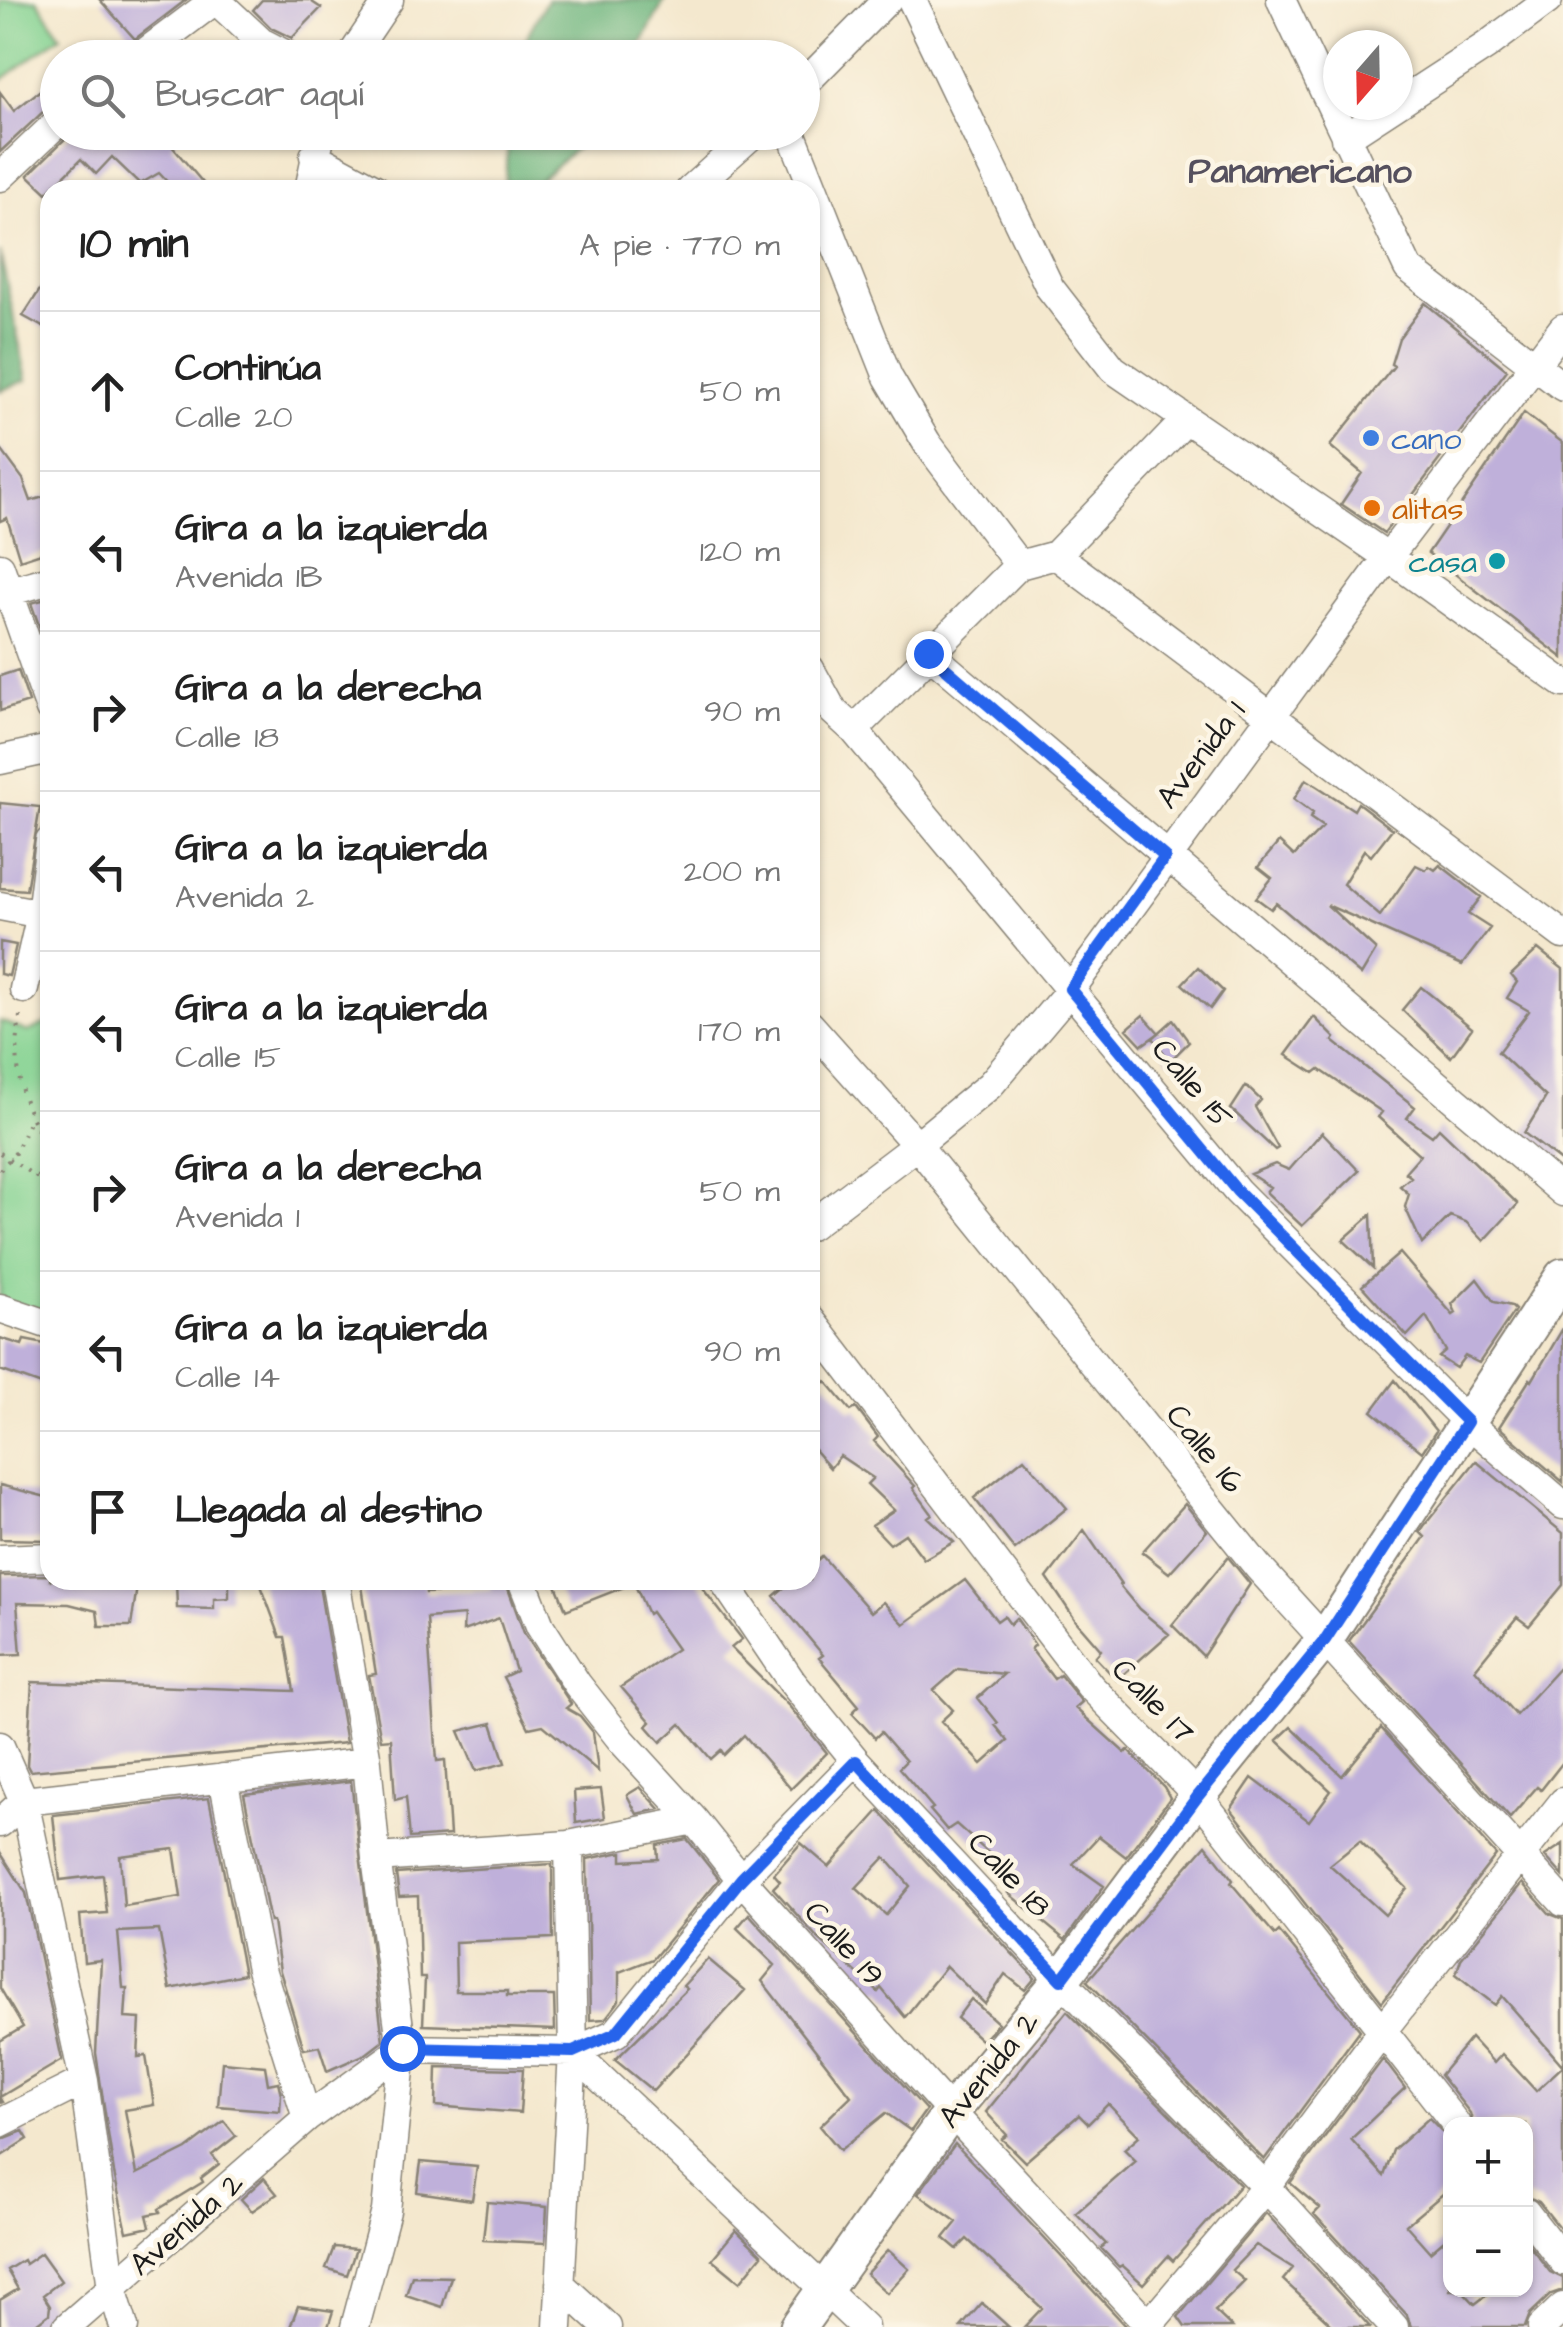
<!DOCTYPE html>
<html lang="es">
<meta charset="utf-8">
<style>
body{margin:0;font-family:"Architects Daughter",sans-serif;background:#f6f6f6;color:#222}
.controls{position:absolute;right:30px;bottom:30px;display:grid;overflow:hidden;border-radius:20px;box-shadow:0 2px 8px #0004}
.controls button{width:90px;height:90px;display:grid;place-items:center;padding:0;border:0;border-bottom:2px solid #e0e0e0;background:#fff;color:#222;font:50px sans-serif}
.compass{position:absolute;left:1323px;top:30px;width:90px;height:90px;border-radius:50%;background:#fff;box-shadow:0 2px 8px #0004;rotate:200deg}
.stop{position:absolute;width:30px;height:30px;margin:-22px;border:8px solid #2563eb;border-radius:50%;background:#fff}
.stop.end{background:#2563eb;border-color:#fff;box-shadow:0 2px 10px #0008}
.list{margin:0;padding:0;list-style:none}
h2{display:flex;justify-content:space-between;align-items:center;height:130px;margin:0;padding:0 40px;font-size:42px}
h2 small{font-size:32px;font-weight:400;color:#767676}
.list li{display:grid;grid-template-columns:65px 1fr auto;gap:30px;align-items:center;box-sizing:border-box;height:160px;padding:0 40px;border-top:2px solid #e0e0e0}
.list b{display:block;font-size:38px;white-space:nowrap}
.list p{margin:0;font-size:32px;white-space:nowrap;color:#767676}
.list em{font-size:32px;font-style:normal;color:#767676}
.icon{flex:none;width:55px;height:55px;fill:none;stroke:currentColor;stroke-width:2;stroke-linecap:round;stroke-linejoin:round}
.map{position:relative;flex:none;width:1563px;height:2327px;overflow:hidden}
.search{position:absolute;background:#fff;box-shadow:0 2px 8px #0004;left:40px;top:40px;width:780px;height:110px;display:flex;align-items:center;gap:25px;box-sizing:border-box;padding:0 35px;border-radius:55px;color:#767676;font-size:38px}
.panel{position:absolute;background:#fff;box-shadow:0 2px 8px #0004;left:40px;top:180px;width:780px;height:1410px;border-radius:30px}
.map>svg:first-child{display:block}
.green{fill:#83d291;stroke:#507756;stroke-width:2.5}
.forest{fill:#6ab47b;stroke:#43684c;stroke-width:2.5}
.building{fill:#bfb0da;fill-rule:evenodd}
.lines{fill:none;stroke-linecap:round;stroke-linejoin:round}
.minor-casing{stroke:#888275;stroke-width:31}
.tertiary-casing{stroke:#888275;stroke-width:39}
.path{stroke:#888275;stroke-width:4;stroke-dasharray:2.5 8;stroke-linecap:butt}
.minor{stroke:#fff;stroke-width:28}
.tertiary{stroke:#fff;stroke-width:35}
.route{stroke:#2563eb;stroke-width:12}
.shop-dot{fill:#3f7fe0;stroke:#fcf5e5;stroke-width:4}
.food-dot{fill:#e8710a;stroke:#fcf5e5;stroke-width:4}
.culture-dot{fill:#0f9aa8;stroke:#fcf5e5;stroke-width:4}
.labels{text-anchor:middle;stroke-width:9;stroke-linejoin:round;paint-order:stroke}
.shop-label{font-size:32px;fill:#366cbe;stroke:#fcf5e5;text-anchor:start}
.food-label{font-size:32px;fill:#c56008;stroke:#fcf5e5;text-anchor:start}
.culture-label{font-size:32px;fill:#0d838f;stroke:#fcf5e5;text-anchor:end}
.street-label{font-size:32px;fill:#1c1c1c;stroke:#fcf5e5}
.neighbourhood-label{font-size:35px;font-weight:bold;fill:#55505e;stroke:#fcf5e5}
</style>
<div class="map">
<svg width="1563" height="2327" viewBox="0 0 1563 2327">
<rect width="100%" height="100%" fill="#fcf5e5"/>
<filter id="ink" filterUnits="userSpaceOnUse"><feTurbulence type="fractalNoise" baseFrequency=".01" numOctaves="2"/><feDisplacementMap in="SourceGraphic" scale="20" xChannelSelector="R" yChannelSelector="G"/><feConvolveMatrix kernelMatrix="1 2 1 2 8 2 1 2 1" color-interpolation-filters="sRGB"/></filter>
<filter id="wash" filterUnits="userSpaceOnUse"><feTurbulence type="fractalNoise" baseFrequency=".0048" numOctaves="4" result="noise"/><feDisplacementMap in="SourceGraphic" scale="40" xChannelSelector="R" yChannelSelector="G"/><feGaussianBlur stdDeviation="2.25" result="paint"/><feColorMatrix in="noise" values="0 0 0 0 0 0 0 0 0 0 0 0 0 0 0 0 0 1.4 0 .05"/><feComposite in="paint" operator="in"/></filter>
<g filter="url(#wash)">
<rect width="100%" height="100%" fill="#f4e8ce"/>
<path class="green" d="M0,0h37l24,36 -61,45z
M0,1021l28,11 22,-10v293l-50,-11z"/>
<path class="forest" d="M547,0h118l-31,57h-119z
M509,133v-1l85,1 -67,57h-23z
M0,252l27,128 -27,11z"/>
<g id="blocks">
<path class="building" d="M100,0h86l-51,39z
M262,0h47l12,8 -29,30 -21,-10 -18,-18z
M58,76v29l-12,4 -46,43v-60l14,19z
M72,132h23l8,9 9,-9h70l-11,13 38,45h-34l-16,-17 -19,11 -28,-27 -16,17 -15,-15 -34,34 -19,-18z
M50,274v57l-27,-15z
M1425,303l82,67 -123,163 -43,-29 21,-31 -32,-27 64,-80 -3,-2 8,-26z
M1524,413l39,30v215l-135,-105z
M0,448l23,31 8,22 19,-6v55l-30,10 -13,-42 -7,3z
M50,598v58l-19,-53z
M18,670l11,32 -29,9v-35z
M1306,779l48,31 4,-7 34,26 -21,27 -7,-6 -21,34 37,32 36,-51 10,5 3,-4 6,4 5,-5 41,32 -13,17 22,14 -28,37 -135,-60 49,45 -15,25 -85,-72 -5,6 -15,-11 16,-20 -14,-11 21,-25 15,14 29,-29 -13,-9 3,-5 -19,-14z
M0,803l40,4 -14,83 -26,-2z
M0,942l16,3 -7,31 -9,-2z
M1538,949l25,20v194l-39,-30 22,-36 -48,-45 31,-41 -22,-13 10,-16 -6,-7z
M1198,967l25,24 -13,18 -28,-25z
M1421,987l51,41 -21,29 -49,-47z
M1143,1015l16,18 -17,12 -15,-16z
M1314,1017l21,21 -2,3 82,66 -8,11 25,18 7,-8 79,76 -34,37 -18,-19 -16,-6 -28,28 -17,-37 4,-13 -9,-8 11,-9 -6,-5 15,-17 -42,-38 4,-5 -63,-43 -5,4 -28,-18z
M1173,1020l16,22 -19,19 -17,-23z
M1246,1086l15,14 -6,7 23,41 -3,2 -44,-41z
M1322,1132l37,39 -57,55 -36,-34 4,-5 -20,-13 25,-10 14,6z
M1371,1215l2,53 -30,-28z
M1400,1253l53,62 3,-2 -4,-9 25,-25 17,23 17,4 4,4 -36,53 -14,-7 -9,12 -17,-11 7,-6 -20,-35 -19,20 -45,-50z
M1563,1328v154l-64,-55 31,-48 2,2z
M0,1338l22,7 2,-5 26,5v43l-50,-18z
M1395,1380l41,51 -14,21 -50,-41z
M826,1381l25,30 5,-3 22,29 -4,4 41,45 -2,2 19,26 -4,3 26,25 -30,17 -19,-25 -15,10 -18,-19 22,-15 -27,-26 6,-6 -33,-22 -10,12 -20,-23v-50z
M1024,1458l43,50 -52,42 -41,-52z
M1476,1461l87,72v52l-34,41 -12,-9 -42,52 41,46 47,-51v98l-22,28 -4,-3 -27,31 -161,-177 76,-104 -5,-5 4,-6z
M0,1485l50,13v42l-50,-1z
M1185,1504l22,27 -38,42 -27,-21z
M1084,1530l37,54 -2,1 20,24 30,25 -52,46 -22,-23 6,-7 -25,-29 -29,-43z
M822,1556l49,56 12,-10 21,22 61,-44 32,41 7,-5 6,8 6,-6 19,27 -4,4 23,30 6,-4 22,27 -7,6 50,45 3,-3 36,37 6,11 -44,59 -27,-21 -26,28 31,22 -39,54 -57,-47 12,-12 -64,-57 -9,6 -17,-20 3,-2 -34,-40 7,-7 -25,-29 -6,6 -23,-25 7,-7 -40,-48 4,-3 -49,-59 19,-16h17v-14zM958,1669l46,5 -26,24 20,25 -3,2 13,16 -26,23 -41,-43 12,-11 -19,-20z
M1228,1557l22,27 -47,72 -31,-31z
M50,1575v5h88l-7,46h-32l-2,-15 -28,-7 -52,-1 4,51 -21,1v-79z
M176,1580h53v18l-15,1v10l-37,-1z
M259,1580h59l28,163 -316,28 -3,-6 5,-83 262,9 -9,-54h-5z
M361,1580h63l2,13 65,-3 -3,-10h17l19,53 47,71 -5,4 14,8 13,16 5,39 -55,-46 -14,3 -26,-51 13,-6 -17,-53 -36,13 1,-16 -37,3 10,143 8,-1 5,75 -40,3 -4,-41 -11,3 -4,-61 -10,1 -12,-65 7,-1z
M554,1580h142l46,59 -11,9 58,58 38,47 -36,36 -47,-54 -20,20 -3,-5 -10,9 -30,-35 -20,18 -14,-16 4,-4 -30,-35 56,-38 -26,-37 -3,2 -14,-31 -68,27z
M492,1723l13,40 -29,8 -17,-40z
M1291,1727l51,49 39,-48 115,127 -114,147 -151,-193 21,-31 57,43 22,-30 -54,-51zM1360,1841l47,47 -22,27 -55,-50z
M351,1781l32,260 -17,13 -39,17 -8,-25 -15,3 -24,-78 -7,-49h-3l-26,-128z
M640,1787l20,22 -23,5 -10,-19z
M601,1789l4,29 -29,5 -2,-32z
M209,1798l35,176 -74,15 -11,-59 -41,2 5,56h4l-2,30 15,1 -2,38 8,-1 8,49 -29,5 12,64 50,-25 37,-28 12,15 -24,19 7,9 -18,14 2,4 -44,27 1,3 -13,3 3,12 -23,5 -13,-59 -18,-120 5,-93 -17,2 -4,-47 27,-2 -4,-38 -43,5 -7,-65zM174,1849l7,48 -57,9 -4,-50z
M879,1811l156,167 -10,12 -20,-16 -20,30 -39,-38 -41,51 -24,-29 -3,4 -62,-56 -43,-48 7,-7 -6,-7 27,-31 28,24zM885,1857l25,29 -24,29 -30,-27z
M687,1839l32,40 -66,80 -34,13v29l-14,18 -15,1 -3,-161 35,-7v9l36,-2 -1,-14z
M1563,1844v32l-18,-20z
M1206,1845l27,35 -2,3 44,52 4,-4 81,99 -96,130 -177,-179z
M0,1852l26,41 36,167 -62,37 3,5 -3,1v-62l23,-14 -23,-39z
M552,1864l1,74 -98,4 1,49h51v5h47l1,34 -132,-5 2,-47h-5l-2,-82 -19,1 -3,-23z
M1522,1883l28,31 13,5v313l-24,-30 -13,-6v-72h-53l-3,-11 -30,-38 31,-37 23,25 8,-9 34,37 27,-25 -61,-70 -7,9 -39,-31 5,-15z
M749,1914l177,196 -15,21 -25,-18 -46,37 -20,-24 31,-30 -89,-115 13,-16 -38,-37z
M708,1959l37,31 -92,101 -38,-31 72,-71 -4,-3z
M971,1999l27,24 -16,18 -25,-23z
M1067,2011l173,174 -67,76 -5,-5 -25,28 -21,-19 -3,2 -18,-19 5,-4 -30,-31 60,-52 -12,-12 15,-13 -31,-32 -20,20 -9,-9 -54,47 -23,-23 5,-4 -21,-23z
M1383,2059l22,29 -54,51 33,37 9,-26 36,-32 21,22v48l-44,37 24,27 20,-17v55h12l13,14 18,-14h33v-49l24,31 13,6v12l-12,4 -21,20 -5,13h-114l-4,-12 -93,-101 6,-6 -30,-25z
M222,2062l43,4 3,18 10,-2 3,12 -1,17 -62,-5z
M437,2067l86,2 -3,44 -84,-7z
M23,2131l5,8 -28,18v-17z
M955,2144l47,49 125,134h-103l18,-19 -75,-69 -10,10 -13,-11 13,-16 -39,-28z
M421,2162l56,5 -5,33 -55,-8z
M264,2178l13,16 -25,17 -11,-12z
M487,2202l60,5 -2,36 -62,-3z
M1266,2213l104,114h-36l-51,-47 10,-12 -37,-23 -24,25 13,11 -30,30 17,16h-47l-7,-10z
M736,2230l26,25 -22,27 -28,-23z
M334,2247l22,2 -9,26 -21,-7z
M888,2250l21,19 -22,24 -21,-19z
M41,2253l20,28 -18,14 7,11 -1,8 -17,13h-32v-27l18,-11 -11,-19 16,-10 2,4z
M412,2276l39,1 -9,30 -36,-12z
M982,2303l27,24h-48z
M298,2306l35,5 -5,16h-38z"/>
</g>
</g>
<g filter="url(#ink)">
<use href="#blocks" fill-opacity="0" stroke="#888275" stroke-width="2.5"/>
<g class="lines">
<defs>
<path id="minor" d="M216,0l45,42 31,16
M912,0l138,288 63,81 275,188 175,126
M1281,0l127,268 155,119
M138,58l77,-58
M350,58l39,-58
M802,86l85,-86
M791,132l97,245 39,66 92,122
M1345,138l141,-92 62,-46
M314,156l63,34
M0,177l58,-55
M309,190l12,-58
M690,190l65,-58
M1056,555l507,380
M0,567l50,142
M0,594l50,-14
M929,653l634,539
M810,669l23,42 21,19 383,461 230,231 96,83
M854,730l165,-165 37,-10 129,-134
M0,760l50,-11
M0,906l41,8
M24,989l17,-75 9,-73
M810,1025l107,120 341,422 305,335
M810,1226l107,-81 73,-60 81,-96 317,-432 175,-229
M0,1308l50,17
M810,1319l280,367 108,110 258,328
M0,1559l50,-2
M335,1580l32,182 9,96 26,191 -16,162 -31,116
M522,1580l18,46 37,58 45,57 72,79 47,59 210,233 200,215
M723,1580l69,102 64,79 205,219 205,207 128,140
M0,1746l24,55 60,280 28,207 12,39
M223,1778l38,191 46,149
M0,1823l24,-22 343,-39
M376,1858l193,-13 125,-25
M573,2052l43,-19 125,-154 115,-118
M0,2123l84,-42
M1526,2213l37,48
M560,2284l47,43
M67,2327l240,-209 95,-69 171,3 291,275
M558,2327l15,-275 -4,-207
M1147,2327l119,-140 116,-156 181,-229
M1542,2327l21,-20"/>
<path id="tertiary" d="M798,2327l153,-215 110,-132 137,-184 127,-157 238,-363"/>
</defs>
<use href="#minor" class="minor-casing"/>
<use href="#tertiary" class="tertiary-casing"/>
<path class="path" d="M20,1016c-7,50 -1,91 30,132
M0,1153l50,33
M0,1170l16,-18 14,-32"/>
<use href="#minor" class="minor"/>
<use href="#tertiary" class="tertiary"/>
</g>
</g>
<g class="lines" filter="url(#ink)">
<path class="route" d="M402,2048l171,4 43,-19 125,-154 115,-118 205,219 137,-184 127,-156 142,-218 -230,-231 -167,-202 95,-132 -237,-204"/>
</g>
<circle class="shop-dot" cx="1371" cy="438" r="10"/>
<circle class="food-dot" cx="1372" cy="508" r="10"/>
<circle class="culture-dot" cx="1497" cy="561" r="10"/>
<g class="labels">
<g class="shop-label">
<text x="1391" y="449">cano</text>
</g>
<g class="food-label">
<text x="1392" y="519">alitas</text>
</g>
<g class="culture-label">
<text x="1477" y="572">casa</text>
</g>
<g class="street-label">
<text transform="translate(1200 754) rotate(-53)" y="11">Avenida 1</text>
<text transform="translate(1193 1083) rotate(50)" y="11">Calle 15</text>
<text transform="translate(1206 1448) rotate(51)" y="11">Calle 16</text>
<text transform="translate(1154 1700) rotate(46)" y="11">Calle 17</text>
<text transform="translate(1010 1874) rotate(47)" y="11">Calle 18</text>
<text transform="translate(845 1943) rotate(48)" y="11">Calle 19</text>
<text transform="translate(988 2069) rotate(-51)" y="11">Avenida 2</text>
<text transform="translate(186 2223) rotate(-41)" y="11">Avenida 2</text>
</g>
<g class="neighbourhood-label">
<text x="1300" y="182">Panamericano</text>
</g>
</g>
</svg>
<div class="controls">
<button>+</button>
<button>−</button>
</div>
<svg class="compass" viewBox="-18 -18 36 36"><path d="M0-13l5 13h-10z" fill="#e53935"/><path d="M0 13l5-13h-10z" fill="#767676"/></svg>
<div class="stop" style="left:402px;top:2048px"></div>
<div class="stop end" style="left:928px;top:653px"></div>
<div class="search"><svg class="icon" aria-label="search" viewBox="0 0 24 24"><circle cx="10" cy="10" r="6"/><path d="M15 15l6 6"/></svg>Buscar aquí</div>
<section class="panel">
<h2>10 min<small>A pie · 770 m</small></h2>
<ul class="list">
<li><svg class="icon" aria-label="ahead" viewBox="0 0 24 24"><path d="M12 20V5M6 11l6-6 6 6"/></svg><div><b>Continúa</b><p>Calle 20</p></div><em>50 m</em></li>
<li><svg class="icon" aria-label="left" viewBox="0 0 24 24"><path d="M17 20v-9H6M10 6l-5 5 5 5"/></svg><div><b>Gira a la izquierda</b><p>Avenida 1B</p></div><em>120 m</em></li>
<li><svg class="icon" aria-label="right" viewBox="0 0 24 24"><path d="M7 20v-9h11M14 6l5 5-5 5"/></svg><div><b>Gira a la derecha</b><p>Calle 18</p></div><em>90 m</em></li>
<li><svg class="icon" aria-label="left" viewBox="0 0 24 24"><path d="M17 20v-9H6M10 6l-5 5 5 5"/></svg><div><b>Gira a la izquierda</b><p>Avenida 2</p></div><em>200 m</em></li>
<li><svg class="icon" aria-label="left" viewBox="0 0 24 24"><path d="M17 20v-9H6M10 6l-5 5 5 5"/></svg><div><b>Gira a la izquierda</b><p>Calle 15</p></div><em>170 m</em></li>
<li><svg class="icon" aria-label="right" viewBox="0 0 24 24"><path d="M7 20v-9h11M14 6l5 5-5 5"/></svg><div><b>Gira a la derecha</b><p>Avenida 1</p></div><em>50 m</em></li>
<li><svg class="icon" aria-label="left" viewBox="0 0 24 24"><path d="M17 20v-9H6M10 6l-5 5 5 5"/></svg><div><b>Gira a la izquierda</b><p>Calle 14</p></div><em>90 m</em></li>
<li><svg class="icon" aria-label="arrive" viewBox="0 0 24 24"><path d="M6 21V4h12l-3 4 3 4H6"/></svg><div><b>Llegada al destino</b></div></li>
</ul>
</section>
</div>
